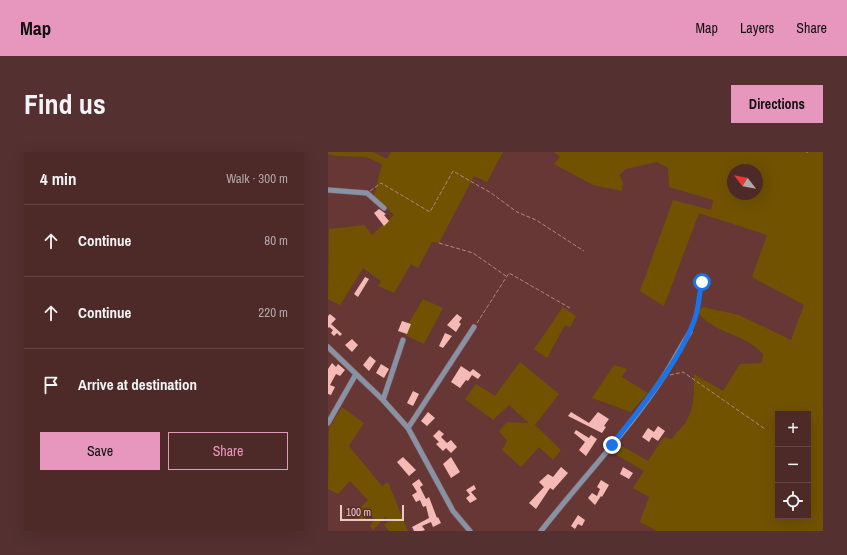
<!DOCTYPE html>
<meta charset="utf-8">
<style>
body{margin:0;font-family:"Archivo Narrow",sans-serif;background:#543130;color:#f1f3f6}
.controls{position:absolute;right:12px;bottom:12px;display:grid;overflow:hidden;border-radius:0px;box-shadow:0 4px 16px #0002}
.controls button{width:36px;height:36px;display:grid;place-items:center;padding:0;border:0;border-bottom:1px solid #644545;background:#4d2928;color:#f1f3f6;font:20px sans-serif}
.compass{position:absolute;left:399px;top:12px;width:36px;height:36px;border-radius:50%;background:#4d2928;box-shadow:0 4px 16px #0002;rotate:301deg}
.scale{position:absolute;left:12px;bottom:10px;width:64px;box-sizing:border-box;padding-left:4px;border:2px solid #e8cac7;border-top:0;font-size:11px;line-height:14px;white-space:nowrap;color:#e8cac7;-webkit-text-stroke:3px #5b2c2a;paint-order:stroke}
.stop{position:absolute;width:12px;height:12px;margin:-9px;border:3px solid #1a73e8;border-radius:50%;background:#fff}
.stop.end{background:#1a73e8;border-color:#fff;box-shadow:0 1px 4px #0008}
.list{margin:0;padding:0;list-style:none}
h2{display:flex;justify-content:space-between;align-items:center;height:52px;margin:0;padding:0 16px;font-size:17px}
h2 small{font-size:13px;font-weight:400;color:#b3a6a8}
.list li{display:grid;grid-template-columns:26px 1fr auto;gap:12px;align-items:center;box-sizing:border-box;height:72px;padding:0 16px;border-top:1px solid #644545}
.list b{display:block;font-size:15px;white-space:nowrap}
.list em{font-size:13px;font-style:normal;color:#b3a6a8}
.actions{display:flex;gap:8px;padding:12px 16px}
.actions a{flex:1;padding:9px 0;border:1px solid #e797bd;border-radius:0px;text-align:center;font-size:14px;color:#e797bd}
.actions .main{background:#e797bd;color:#111}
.icon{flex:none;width:22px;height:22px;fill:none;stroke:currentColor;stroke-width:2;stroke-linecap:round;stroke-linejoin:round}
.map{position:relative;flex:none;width:495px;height:379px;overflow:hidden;border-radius:0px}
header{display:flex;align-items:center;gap:24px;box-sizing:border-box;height:56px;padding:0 20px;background:#e797bd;color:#111}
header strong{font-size:19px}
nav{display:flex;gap:22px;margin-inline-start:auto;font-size:14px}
.intro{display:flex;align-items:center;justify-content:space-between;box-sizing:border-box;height:96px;padding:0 24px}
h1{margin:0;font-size:28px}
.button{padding:10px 18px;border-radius:0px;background:#e797bd;color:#111;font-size:14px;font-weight:700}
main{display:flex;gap:24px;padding:0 24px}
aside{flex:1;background:#4d2928;border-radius:0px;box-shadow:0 4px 16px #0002}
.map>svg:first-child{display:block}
.green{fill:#715201;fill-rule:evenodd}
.building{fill:#f6bab6}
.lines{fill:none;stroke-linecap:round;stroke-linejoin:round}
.minor-casing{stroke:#835755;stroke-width:6}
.path{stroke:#ae8885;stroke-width:1;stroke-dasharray:4 2;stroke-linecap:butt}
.minor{stroke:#8892a5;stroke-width:5}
.route{stroke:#1a73e8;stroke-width:5}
</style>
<header>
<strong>Map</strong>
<nav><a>Map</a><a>Layers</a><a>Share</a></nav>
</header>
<div class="intro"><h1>Find us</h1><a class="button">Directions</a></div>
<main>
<aside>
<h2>4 min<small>Walk · 300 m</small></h2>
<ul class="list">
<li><svg class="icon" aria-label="ahead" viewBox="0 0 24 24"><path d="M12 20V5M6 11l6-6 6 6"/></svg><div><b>Continue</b></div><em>80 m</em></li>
<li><svg class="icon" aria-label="ahead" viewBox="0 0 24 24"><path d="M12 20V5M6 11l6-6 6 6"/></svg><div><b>Continue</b></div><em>220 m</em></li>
<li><svg class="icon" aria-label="arrive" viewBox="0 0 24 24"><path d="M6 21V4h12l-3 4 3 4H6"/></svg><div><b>Arrive at destination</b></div></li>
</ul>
<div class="actions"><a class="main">Save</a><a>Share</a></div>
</aside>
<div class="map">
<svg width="495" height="379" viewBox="0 0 495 379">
<rect width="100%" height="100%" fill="#673735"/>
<path class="green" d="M0,0h45l14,7 4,-7h112l-16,30 -13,-6 -35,67 -7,-1 -14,26 -7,-4 -17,29 -16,-7 3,-5 -18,-13 -23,37 -12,-6 1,-70 35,-4 8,10 22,-20 -20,-19 8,-32 -16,-7 -30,-1 -8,-2z
M226,0h269v379h-166l-17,-9 9,-25 -16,-9 11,-17 -34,-20 7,-8 31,18 16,-24 8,2c4,-7 11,-12 14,-17 9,-16 8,-31 8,-48l29,17 17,-27 22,-1 1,-9c-18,-21 -50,-20 -66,-43l6,-4 36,8 52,25 13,-35 -52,-28 15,-42 -68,-22 -35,93 -24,-15 33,-91 38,10 2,-10 -44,-13 -1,-19 -11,-6 -31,7 -7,6 4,7 -1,9 -29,-6 -39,-21 6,-7zM405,18h24v24h-24zM450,262h30v102h-30z
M95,147l20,9 -19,36 -19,-9 5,-14z
M235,155l13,9 -6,11 -5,-2 -18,33 -13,-9z
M192,210l39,32 -24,31 26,25 -8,10 -14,-13 -18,20 -19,-17 5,-9 -8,-10 8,-9 22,1 -20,-18 -16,15 -28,-21 11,-15 19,12z
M286,213l13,4 -5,8 26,16 -17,19 -39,-14z
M14,255l22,16 -15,23 33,40 6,-4 20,49h-19l-5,-6 5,-4 -4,-4 -12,13 -3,-4 4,-6 -3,-6 -9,7 -8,-7 14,-14 -18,-19 -12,13 -10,-5 1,-61z"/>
<path class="building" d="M51,57l7,5 -2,1 5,6 -5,5 -10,-13z
M37,125l4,2 -11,18 -4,-3z
M2,162l6,5 -5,5 11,10 -2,2 -3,-3 -3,3 -3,-3 2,-3 -4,-3 -1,1v-12z
M129,162l5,4 -3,4 2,2 -5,8 -9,-7z
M74,169l9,3 -4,10 -9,-3z
M117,181l7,3 -9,12 -4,-2z
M24,187l6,6 -6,7 -7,-7z
M42,204l6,5 -7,10 -6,-6z
M4,211l4,4 2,-3 7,6 -5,6 -4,-2 -6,11 5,2 -4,8 -3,-1v-25z
M53,212l8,5 -5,9 -8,-5z
M133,214l9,6 3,-3 8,6 -3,4 -6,-4 -4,6 -2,-1 -6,8 -9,-6z
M85,239l6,3 -6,12 -6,-3z
M100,260l7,6 -8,8 -6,-5z
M243,260l18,11 9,-11 11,7 -5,7 2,1 -4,6 -34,-17z
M330,274l7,5 -7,10 -6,-4 -3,5 -7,-5 6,-9 6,4z
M111,278l5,4 -3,3 6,6 4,-3 6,7 -6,6 -5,-5 -3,3 -7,-7 3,-2 -6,-6z
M248,278l13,8 2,-3 6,4 -11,17 -7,-6 6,-8 -11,-9z
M75,305l13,13 -7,6 -12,-14z
M123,305l9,15 -9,6 -8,-14z
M233,315l7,6 -15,17 -3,-2 -14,21 -7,-6 15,-16 -5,-5 9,-8 5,3z
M295,315l10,6 -4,6 -9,-5z
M91,327l4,6 -3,2 6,12 3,-2 8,21 1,-1 3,6 -8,4 -2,-5 -9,4 3,4 -3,1h-8l-2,-4 17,-9 -3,-12 -3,1 -3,-7 -4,2 -4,-7 5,-3 -5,-8z
M273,328l8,5 -7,12 -1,-1 -6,9 -7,-7 4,-5 5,3 3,-7 -3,-2z
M146,333l2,4 -5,3 6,7 -7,4 -4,-5 4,-3 -4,-5z
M250,363l7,5 -3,6 -4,-2 -3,5 -4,-3z"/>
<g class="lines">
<defs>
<path id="minor" d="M0,38l39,3 17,15
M0,195l55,53 25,28 45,83 17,20
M55,248l20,-60
M0,271l28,-49
M80,276l66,-101
M213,379c40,-51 88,-101 123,-155 9,-14 17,-30 26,-44"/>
</defs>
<use href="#minor" class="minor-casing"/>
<path class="path" d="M479,1v-1
M42,39l11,-8 49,29 23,-41 38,22 26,19 19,8 48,31
M111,91l34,10 33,23
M149,171l32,-50 61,35
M363,175l5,-10 6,-35
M342,223l13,-3 82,57"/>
<use href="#minor" class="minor"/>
</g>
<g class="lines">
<path class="route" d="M284,293c27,-36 69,-84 83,-127 4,-11 4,-25 7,-36"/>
</g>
</svg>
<div class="controls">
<button>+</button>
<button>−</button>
<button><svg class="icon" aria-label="locate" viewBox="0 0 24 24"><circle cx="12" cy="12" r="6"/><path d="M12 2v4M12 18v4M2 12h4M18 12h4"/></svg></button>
</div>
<svg class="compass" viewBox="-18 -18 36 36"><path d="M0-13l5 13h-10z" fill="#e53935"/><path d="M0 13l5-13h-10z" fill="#b3a6a8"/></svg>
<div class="scale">100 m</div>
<div class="stop" style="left:374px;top:130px"></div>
<div class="stop end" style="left:284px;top:293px"></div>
</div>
</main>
